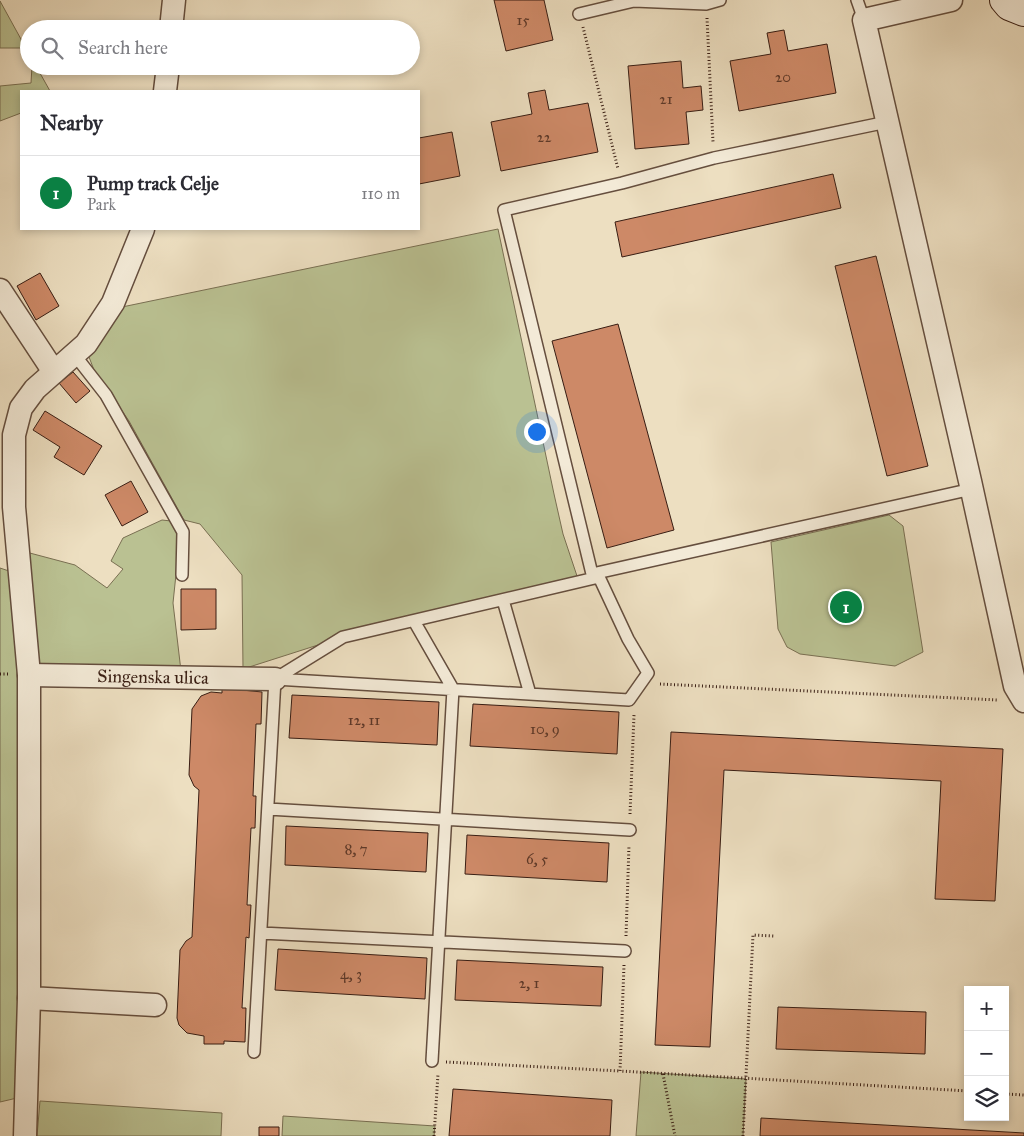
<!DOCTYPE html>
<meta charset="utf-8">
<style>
body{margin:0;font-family:"IM FELL Great Primer",serif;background:#f7f7f7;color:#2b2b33}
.controls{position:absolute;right:15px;bottom:15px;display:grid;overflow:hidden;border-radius:0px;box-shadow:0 2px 8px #0003}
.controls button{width:45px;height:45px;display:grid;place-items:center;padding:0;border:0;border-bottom:1px solid #e1e1e2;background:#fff;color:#2b2b33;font:25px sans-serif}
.you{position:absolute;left:536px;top:431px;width:18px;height:18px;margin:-12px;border:4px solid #fff;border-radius:50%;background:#1a73e8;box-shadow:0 0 0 8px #1a73e833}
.badge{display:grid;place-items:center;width:32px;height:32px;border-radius:50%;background:#0b8043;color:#fff;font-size:16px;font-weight:700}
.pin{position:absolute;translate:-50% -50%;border:2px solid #fff;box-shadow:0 1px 5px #0006}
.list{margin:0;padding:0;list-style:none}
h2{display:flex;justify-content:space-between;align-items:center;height:65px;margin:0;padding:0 20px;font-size:21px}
h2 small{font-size:16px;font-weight:400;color:#7c7c81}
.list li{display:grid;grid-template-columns:32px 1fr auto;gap:15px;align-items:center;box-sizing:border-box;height:75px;padding:0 20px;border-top:1px solid #e1e1e2}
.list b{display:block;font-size:19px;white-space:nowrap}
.list p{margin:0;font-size:16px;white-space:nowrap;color:#7c7c81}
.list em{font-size:16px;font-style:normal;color:#7c7c81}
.icon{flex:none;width:28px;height:28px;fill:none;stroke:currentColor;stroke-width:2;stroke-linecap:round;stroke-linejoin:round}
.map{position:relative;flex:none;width:1024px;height:1136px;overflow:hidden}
.search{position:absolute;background:#fff;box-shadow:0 2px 8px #0003;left:20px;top:20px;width:400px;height:55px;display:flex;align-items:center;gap:12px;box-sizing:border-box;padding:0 18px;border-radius:28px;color:#7c7c81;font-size:19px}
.panel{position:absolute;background:#fff;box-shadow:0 2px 8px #0003;left:20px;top:90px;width:400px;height:140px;border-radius:0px}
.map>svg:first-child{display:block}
.green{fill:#bac192;stroke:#796f52}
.building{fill:#cd8967;stroke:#381d13}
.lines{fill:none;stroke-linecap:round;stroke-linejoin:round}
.lane-casing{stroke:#654e3e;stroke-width:14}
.street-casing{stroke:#654e3e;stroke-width:25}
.secondary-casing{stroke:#381d13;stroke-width:30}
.path{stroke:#381d13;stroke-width:3;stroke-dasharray:1 2.5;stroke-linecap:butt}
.lane{stroke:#f3ead7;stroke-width:11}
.street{stroke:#f3ead7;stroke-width:22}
.secondary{stroke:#f3ead7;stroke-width:28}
.labels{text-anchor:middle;stroke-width:4;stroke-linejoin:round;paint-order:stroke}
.number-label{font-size:15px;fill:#5d3828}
.street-label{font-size:18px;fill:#381d13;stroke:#f3ead7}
</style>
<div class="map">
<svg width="1024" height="1136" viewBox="0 0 1024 1136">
<rect width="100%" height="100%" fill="#eddfc1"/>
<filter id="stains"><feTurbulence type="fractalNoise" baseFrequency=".004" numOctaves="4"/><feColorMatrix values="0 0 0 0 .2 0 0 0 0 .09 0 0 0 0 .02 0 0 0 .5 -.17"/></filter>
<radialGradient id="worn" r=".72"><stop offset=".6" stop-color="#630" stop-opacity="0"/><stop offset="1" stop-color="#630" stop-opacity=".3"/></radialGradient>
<path class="green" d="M0,1l22,40 -1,7h-21z
M32,66h4l14,25h-29v22l-21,8v-35l31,-3z
M498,229l56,265 9,40 16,48 -236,55 -100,32 -1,-94 -42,-51 -16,-4 -55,-99 -35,-51 -5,-13 4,-9 29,-41z
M889,515l14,11 20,126 -28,14 -95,-12 -13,-7 -9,-18 -7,-87z
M162,520l9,1 9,15 -7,67 8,68 -127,-3 -18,-5 -10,-111 49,13 32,23 16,-19 -12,-8 12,-23z
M0,568l12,4 11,101 -6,425 -17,4z
M641,1072l105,7 -3,57h-107z
M40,1101l182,12 -1,23h-184z
M283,1116l152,10 -1,10h-152z"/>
<path class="building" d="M494,0h50l9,40 -47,11z
M784,30l4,21 39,-7 9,49 -97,18 -9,-50 41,-7 -4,-21z
M681,61l2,27 18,-2 2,24 -17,2 3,32 -54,5 -7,-83z
M545,90l4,20 39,-7 10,49 -97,19 -10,-49 41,-8 -4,-21z
M452,132l8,44 -41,8v-46z
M833,174l8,34 -219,49 -7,-35z
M876,256l52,210 -41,10 -52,-210z
M40,273l19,33 -23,14 -19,-34z
M618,324l56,206 -67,18 -55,-207z
M73,372l17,19 -14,12 -17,-20z
M45,411l57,35 -18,29 -30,-18 6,-10 -27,-17z
M131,481l17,31 -26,14 -17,-31z
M181,589h35v40l-35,1z
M222,688l40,4 -1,32h-5l-3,72h3l-1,32h-4l-4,77h4l-2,33 -3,-1 -4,71h4l-1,34 -21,-1v3h-20v-8l-17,-3 -8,-8 -2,-7 3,-68 6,-9 6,-4 7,-147 -5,-4 -5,-11 3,-66 9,-13 10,-4 11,1z
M292,695l147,7 -2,43 -148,-7z
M473,704l146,8 -2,42 -147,-8z
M671,732l332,17 -8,152 -60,-2 6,-118 -217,-11 -14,277 -55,-2z
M286,826l142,7 -2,39 -141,-7z
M467,835l142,8 -2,39 -142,-8z
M278,949l149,9 -2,41 -150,-9z
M457,960l146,7 -2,39 -146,-6z
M778,1007l148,5 -1,42 -149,-5z
M453,1089l159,11 -2,36h-161z
M761,1118l263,15v3h-264z
M259,1127h20v9h-20z"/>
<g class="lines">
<defs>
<path id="lane" d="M857,0l7,20
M579,14l55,-13 72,3 14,-4
M887,122l-173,36 -92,25 -118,27 88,364 380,-85
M74,354l32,41 77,137 -1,43
M599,577l29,62 20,34 -19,27 -354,-21 68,-42z
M503,600l27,94
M414,621l39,68 -21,372
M268,809l362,21
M261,933l364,18
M254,1052l21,-373"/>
<g id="street">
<path d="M951,0l-87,20 106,461 45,205 9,15"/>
<path d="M171,29l3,-29"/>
<path d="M165,91l3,-25"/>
<path d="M143,229l-30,74 -27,41 -51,45 -14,19 -7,27v72l15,168v323l126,7"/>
<path d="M0,290l54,82"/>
<path id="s1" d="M29,675l246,4"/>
<path d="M25,1136l4,-138"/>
</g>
<path id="secondary" d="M1004,0l5,6 15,6"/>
</defs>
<use href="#lane" class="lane-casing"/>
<use href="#street" class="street-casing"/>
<use href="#secondary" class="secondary-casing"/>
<path class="path" d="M707,18l6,124
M583,27l35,142
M0,674h9
M660,684l338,16
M630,814l4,-99
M626,936l3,-91
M624,965l-4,106 348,20
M446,1062l174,9
M663,1074l12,62
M1005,1094l19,1
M434,1136l4,-62
M743,1136l10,-201 21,1"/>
<use href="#lane" class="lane"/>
<use href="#street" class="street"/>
<use href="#secondary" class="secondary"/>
</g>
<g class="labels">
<g class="number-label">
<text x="523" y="25">15</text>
<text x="783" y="82">20</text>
<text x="666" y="104">21</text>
<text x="544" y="142">22</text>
<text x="364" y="725">12, 11</text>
<text x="545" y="734">10, 9</text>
<text x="356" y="854">8, 7</text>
<text x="537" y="864">6, 5</text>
<text x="351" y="979">4, 3</text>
<text x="529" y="988">2, 1</text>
</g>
<g class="street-label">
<text dy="6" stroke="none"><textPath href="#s1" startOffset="124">Singenska ulica</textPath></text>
</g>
</g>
<rect width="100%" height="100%" filter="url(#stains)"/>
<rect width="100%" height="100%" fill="url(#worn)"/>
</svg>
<div class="controls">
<button>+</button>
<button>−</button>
<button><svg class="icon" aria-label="layers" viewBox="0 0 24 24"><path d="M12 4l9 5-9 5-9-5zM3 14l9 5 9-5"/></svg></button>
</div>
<div class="you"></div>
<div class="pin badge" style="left:846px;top:607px">1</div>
<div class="search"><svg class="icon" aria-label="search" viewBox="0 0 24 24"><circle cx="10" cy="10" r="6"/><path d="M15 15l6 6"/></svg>Search here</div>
<section class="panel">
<h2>Nearby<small></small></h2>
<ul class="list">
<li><span class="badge">1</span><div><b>Pump track Celje</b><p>Park</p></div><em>110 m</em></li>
</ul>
</section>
</div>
